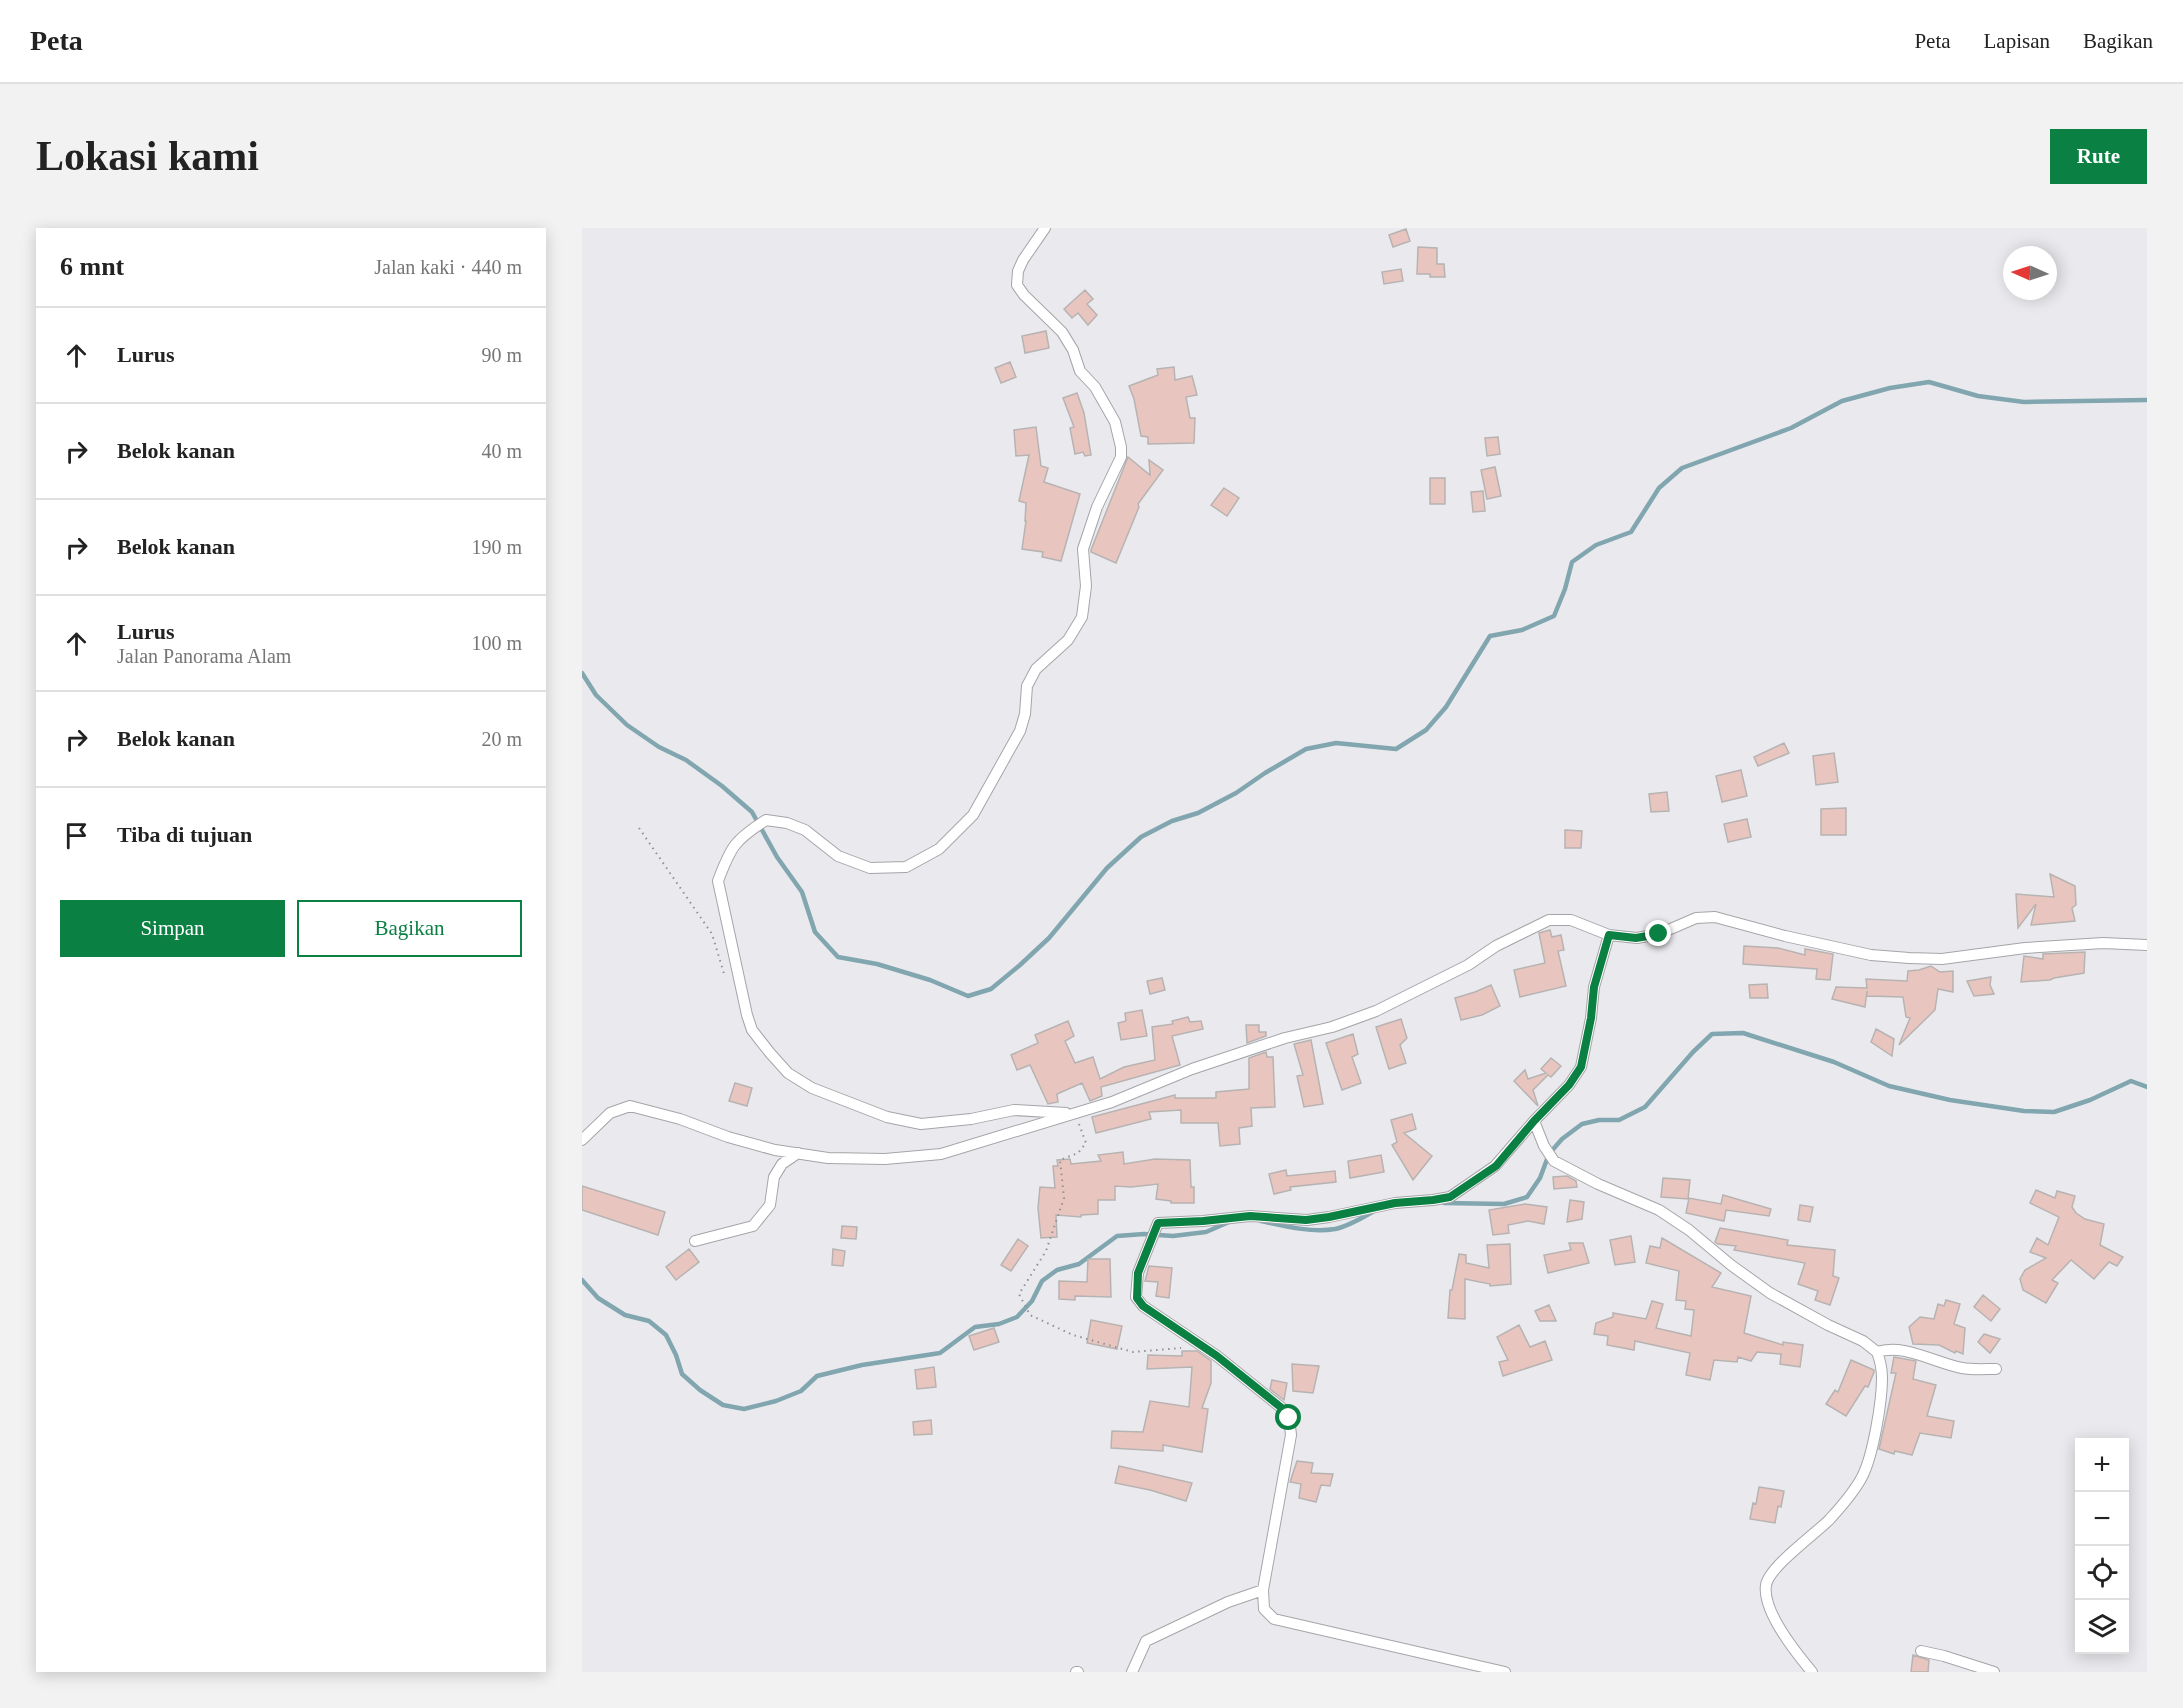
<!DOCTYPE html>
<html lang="id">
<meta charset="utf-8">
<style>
body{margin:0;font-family:Georgia,serif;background:#f2f2f2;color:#222}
.controls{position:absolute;right:18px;bottom:18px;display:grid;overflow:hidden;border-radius:0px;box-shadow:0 3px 15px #0003}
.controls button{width:54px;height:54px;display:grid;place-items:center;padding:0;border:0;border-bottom:2px solid #e0e0e0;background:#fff;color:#222;font:30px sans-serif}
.compass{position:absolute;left:1421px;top:18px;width:54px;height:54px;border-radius:50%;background:#fff;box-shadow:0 3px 15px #0003;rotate:273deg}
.stop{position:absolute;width:18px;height:18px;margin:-14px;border:4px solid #0b8043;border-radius:50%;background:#fff}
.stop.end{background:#0b8043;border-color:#fff;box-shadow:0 2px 6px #0008}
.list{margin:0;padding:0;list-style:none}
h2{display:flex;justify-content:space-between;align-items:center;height:78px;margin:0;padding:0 24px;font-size:26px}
h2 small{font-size:20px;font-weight:400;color:#767676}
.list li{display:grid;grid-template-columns:39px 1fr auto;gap:18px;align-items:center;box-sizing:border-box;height:96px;padding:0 24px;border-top:2px solid #e0e0e0}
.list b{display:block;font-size:22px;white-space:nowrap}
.list p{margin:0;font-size:20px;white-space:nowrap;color:#767676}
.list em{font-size:20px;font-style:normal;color:#767676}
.actions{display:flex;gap:12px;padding:18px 24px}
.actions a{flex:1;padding:14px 0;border:2px solid #0b8043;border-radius:0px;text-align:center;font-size:21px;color:#0b8043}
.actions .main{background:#0b8043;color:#fff}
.icon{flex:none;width:33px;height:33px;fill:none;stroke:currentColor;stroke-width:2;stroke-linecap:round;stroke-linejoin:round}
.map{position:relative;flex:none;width:1565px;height:1444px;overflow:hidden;border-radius:0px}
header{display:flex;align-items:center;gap:36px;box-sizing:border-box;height:84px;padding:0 30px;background:#fff;border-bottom:2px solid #e0e0e0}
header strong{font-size:28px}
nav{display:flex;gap:33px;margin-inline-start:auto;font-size:21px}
.intro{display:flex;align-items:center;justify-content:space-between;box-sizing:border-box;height:144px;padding:0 36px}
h1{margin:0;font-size:42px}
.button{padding:15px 27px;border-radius:0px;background:#0b8043;color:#fff;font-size:21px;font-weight:700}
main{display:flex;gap:36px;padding:0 36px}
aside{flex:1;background:#fff;border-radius:0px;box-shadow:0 3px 15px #0003}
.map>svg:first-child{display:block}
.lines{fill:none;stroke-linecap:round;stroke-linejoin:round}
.stream{stroke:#81a6af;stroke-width:4.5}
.building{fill:#e9c5c0;stroke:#b7b3b2;stroke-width:1.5}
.minor-casing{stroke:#a5a5a9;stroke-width:12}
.path{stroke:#919194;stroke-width:2;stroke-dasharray:1.5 4.5;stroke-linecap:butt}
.minor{stroke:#fff;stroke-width:10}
.route{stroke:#0b8043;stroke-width:8}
</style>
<header>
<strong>Peta</strong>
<nav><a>Peta</a><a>Lapisan</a><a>Bagikan</a></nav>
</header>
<div class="intro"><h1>Lokasi kami</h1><a class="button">Rute</a></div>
<main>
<aside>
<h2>6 mnt<small>Jalan kaki · 440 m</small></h2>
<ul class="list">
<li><svg class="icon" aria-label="ahead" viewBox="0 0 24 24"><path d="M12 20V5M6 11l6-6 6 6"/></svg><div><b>Lurus</b></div><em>90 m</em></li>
<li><svg class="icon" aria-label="right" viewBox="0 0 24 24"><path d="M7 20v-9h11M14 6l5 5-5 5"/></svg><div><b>Belok kanan</b></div><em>40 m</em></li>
<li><svg class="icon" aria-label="right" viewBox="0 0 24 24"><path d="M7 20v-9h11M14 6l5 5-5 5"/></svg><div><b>Belok kanan</b></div><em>190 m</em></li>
<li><svg class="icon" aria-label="ahead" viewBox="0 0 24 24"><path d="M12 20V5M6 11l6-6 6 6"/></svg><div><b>Lurus</b><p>Jalan Panorama Alam</p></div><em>100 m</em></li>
<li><svg class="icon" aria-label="right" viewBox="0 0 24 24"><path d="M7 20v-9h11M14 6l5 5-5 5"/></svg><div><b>Belok kanan</b></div><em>20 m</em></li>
<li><svg class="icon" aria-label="arrive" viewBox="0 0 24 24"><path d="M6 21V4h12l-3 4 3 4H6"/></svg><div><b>Tiba di tujuan</b></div></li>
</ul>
<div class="actions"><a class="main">Simpan</a><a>Bagikan</a></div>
</aside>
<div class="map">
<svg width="1565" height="1444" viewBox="0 0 1565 1444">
<rect width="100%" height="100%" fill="#eaeaee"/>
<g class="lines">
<path class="stream" d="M0,445l14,22 31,30 32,22 27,13 36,26 30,26 25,45 25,35 13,40 23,25 39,7 53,16 38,16 23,-7 29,-24 29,-27 58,-70 34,-31 31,-16 26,-8 38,-20 29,-20 41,-24 30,-6 60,6 30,-19 20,-23 44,-71 32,-6 32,-14 11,-27 7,-27 24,-17 35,-13 28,-44 23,-20 109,-40 51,-27 48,-13 39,-6 49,14 46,6 123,-2
M862,975l60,1 23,-7 13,-19 9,-24 13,-15 20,-15 17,-4h20l26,-13 48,-55 19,-18 31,-1 91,29 55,24 61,14 74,11 30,1 36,-12 41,-19 16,6
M679,993c23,5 50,12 74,8 14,-3 27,-11 39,-18
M0,1052l16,18 27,17 24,6 17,14 10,20 6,19 18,16 23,15 21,4 32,-8 25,-10 16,-15 45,-11 78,-12 35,-26 24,-3 18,-7 15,-16 10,-20 15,-11 22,-6 38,-28 27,-2 29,2 33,-4 23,-10"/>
</g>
<path class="building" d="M824,1l4,12 -17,6 -4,-12z
M836,19l19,1v16h7l1,13h-15v-3h-13z
M819,41l2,12 -19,3 -2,-12z
M503,62l8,9 -6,5 10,11 -9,10 -10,-12 -6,5 -8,-9z
M464,103l3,17 -24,5 -3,-17z
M428,134l6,15 -15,6 -6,-15z
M592,139l1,13 17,-4 5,19 -11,2 4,21h5l-1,25 -46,1v-7l-7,-1 -7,-37 -5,-13 29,-11 -1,-6z
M495,165l7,20 7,42 -6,1 -2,-4 -8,2 -5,-26 4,-1 -11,-29z
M454,199l5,39 7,2 -4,14 36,12 -19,67 -19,-4 1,-5 -21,-3 4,-28h-1l1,-18 -7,-2 10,-46 -13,1 -2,-26z
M916,209l2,17 -13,2 -2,-18z
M546,229l22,18 -1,-15 14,10 -25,34 1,3 -23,56 -25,-11v-2z
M913,239l6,29 -14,3 -6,-29z
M848,250h15v26h-15z
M642,260l15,10 -12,18 -16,-11z
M901,263l2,20 -12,1 -2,-20z
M1202,515l5,10 -31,13 -4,-9z
M1252,525l4,29 -22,3 -3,-29z
M1159,542l6,26 -25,6 -6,-26z
M1085,564l2,19 -18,1 -2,-18z
M1264,580v27h-25v-26z
M1165,591l4,18 -23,5 -4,-18z
M983,602l17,1 -1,17h-16z
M1468,646l25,12 1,19 -4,3 3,13 -44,4 5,-21 -18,24 -2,-34 38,3z
M968,702l2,7 9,-2 3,15 -6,1 8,35 -46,11 -6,-27 31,-7 -6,-30z
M1162,718l34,2 27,7v-6l28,5 -3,26 -14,-1 1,-10 -74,-5z
M1503,724l-1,21 -30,5 -4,2 -29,2 3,-26 19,3v-5z
M1349,738l9,6 13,-1v21l-15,-3 -3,21 -36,35 11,-27 -4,-1 -3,-20 -36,-1v-5l-2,16 -33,-8 4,-12 31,1 -1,-9 41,2 1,-10 11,-1z
M1409,749l-1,8 4,9 -20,2 -7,-15z
M580,750l3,12 -15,4 -3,-13z
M1185,756l1,14h-18l-1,-13z
M909,757l9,21 -18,9 -21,5 -6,-22 20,-6z
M560,782l5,26 -26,4 -3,-17 8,-2 -1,-8z
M606,789l2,5 11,-1 2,8 -31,7 8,29 -79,22 1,9 -12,5 -8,-18 -25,11 1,8 -10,2 -18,-39 -13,5 -6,-15 27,-12 -3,-8 33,-14 6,15 -9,5 10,22 18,-6 7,22 24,-12 31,-7 -3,-33 21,-3 -1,-3z
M819,791l6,19 -7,7 6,18 -17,6 -13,-42z
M664,797h13v7h7v4l-19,7z
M1294,801l18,10 -2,17 -21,-14z
M771,806l5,20 -6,3 9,26 -19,7 -16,-47z
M729,812l12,64 -19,3 -7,-31 6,-1 -9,-31z
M684,824l1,5h6l2,50 -24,1 1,18 -13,2 1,16 -20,2 -2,-23h-37v-13l-32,2 2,7 -55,14 -4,-16 83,-22v3h41v-6l33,-3v-31z
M969,830l10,8 -10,11 -3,-2 -15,15 5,16 -24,-25 11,-11 3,9 18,-6 -5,-4z
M153,855l17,5 -5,18 -18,-5z
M830,886l4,15 -12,4 28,23 -19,24 -21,-35 5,-3 -6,-22z
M541,924l1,12 31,-5 35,1 1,27h3v16h-23v-2l-15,-2 2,-15 -27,3 -16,-1v14h-17v14l-17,1v2l-25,-2 1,22 -16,1 -3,-30 2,-21 15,1 -2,-22h5l-1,-6 13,-1 1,5 30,-3 -3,-6z
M799,927l3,17 -34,6 -2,-17z
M704,942l1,6 48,-5 1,11 -46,5 1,3 -17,4 -5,-20z
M985,948l9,5 1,6 -23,2 -1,-12z
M1081,950l27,2 -2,19 -27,-2z
M0,958l83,26 -7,23 -76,-25z
M1454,962l19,8 2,-7 18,5 -3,11 4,6 9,6 19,5 -4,21 23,12 -6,9 -8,-4 -15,17 -23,-19 -19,20 6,3 -12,20 -23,-13 -3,-11 5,-9 21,-12 -16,-6 7,-14 11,7 11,-28 -29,-14z
M1141,967l48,14 -2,7 -43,-6 -2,11 -38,-8 3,-15 32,6z
M988,972l14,2 -2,17 -15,3z
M943,976l22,3 -3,17 -16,-3 -20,4 1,8 -16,2 -4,-25z
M1218,977l13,2 -3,15 -12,-2z
M260,998l15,1 -1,12 -15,-1z
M1138,1000l68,12 -1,5 48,5 -2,26 6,2 -9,27 -15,-5 3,-9 -20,-7 7,-21 -71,-13 2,-4 -18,-2 -3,-2z
M1049,1008l4,26 -20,3 -5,-25z
M1080,1010l59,35 -9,14 39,9 -7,37 39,12v-3l20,3 -3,22 -20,-3 1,-10 -24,-2 -6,9 -13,-4 -1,5 -23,-2 -4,20 -24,-5 4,-22 -55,-12 -1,9 -27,-5 1,-9 -14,-2 2,-11 17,-6v-4l33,6 6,-18 11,3 -7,24 35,8 3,-26 -9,-1 1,-8 -10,-1 3,-29 -33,-8 4,-17 10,2z
M436,1011l10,7 -17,25 -10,-6z
M987,1015h14l6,20 -41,10 -4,-18 27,-5z
M928,1016l1,40 -21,2v-2l-25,-5v40l-17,-1 2,-28h2l7,-36 7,1v8l23,5 -2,-23z
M107,1021l10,13 -23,18 -10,-13z
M251,1021l12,2 -2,15 -11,-1z
M506,1031h22l1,38 -36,-1v4l-16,-1v-18l28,1z
M567,1038l23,2 -3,30 -13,-2 2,-14 -13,-1z
M1401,1067l17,14 -9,12 -17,-14z
M1364,1072l14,4 -6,20 11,4 -2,26 -7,-3 -1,2 -16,-8 -26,-1 -4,-17 11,-10 14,2 4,-15 6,2z
M967,1077l7,16h-16l-5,-10z
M509,1092l31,6 -5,23 -30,-6z
M937,1097l11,22 15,-6 7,19 -49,16 -4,-14 9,-2 -11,-23z
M412,1100l5,14 -25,8 -5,-14z
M1402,1106l16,5 -10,14 -12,-11z
M600,1123h15l14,10v22l-9,25 6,1 -6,43 -39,-7v6l-52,-3 1,-17 31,1 7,-31 39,6 3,-40 -45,2 1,-14 34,1z
M1312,1129l22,4 -3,18 23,6 -9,31 27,5 -3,17 -31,-5 -8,22 -17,-4 -1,3 -15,-5 17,-76h-5z
M1269,1132l23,10v2l-6,15 -3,-1 -19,30 -20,-12 9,-14 3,2z
M710,1136l27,2 -6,27 -20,-2z
M352,1139l2,20 -19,2 -2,-19z
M690,1152l15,3 -3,17 -14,-11z
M349,1192l1,14 -18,1 -1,-13z
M715,1233l16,2 -2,10 22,1 -3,12 -9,-1 -5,17 -17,-4 2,-14 -11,-2z
M537,1238l73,17 -6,18 -36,-11 -35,-7z
M1177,1259l25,4 -3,16 -3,-1 -3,17 -25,-4 3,-16 3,1z
M1331,1427l16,5 -1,12h-17z"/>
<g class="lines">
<defs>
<path id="minor" d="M463,0l-22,32 -5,11 -1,14 7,10 38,37 11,18 7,21 15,16 20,35 6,25v10l-24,50 -14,42 3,37 -4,31 -14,23 -32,29 -9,17 -2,28 -5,17 -47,84 -34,34 -33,18 -36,1 -32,-12 -33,-26 -18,-7 -21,-3c-31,20 -35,26 -48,61l29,134 5,15 18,23 18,20 24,15 75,29 34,7 50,-5 43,-9 52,3
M952,893l10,25 10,15 44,23 61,26 30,20 42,35 39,28 58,32 35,16 14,11c3,8 5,17 5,26 0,24 -9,78 -20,99 -8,15 -21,30 -33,43 -15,15 -60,47 -63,65 -4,26 30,68 46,87
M0,912l28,-27 20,-7 50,13 48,18 47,13 53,8 57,1 56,-5 171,-52 80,-33 93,-31 47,-11 44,-16 92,-46 28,-19 53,-26h22l38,15 28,3 22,-4 37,-16 19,-1 70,19 86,19 38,3 33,1 83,-11 78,-5 44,2
M113,1013l58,-15 17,-21 4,-28 8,-13 16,-11
M1295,1124c27,-9 58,11 85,16 11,2 23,1 34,1
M1339,1423l23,5 50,16
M494,1444h2
M550,1444l14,-31 82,-39 35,-12
M923,1444l-231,-53 -10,-10 -1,-19 28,-155 -2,-17 -6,-9 -66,-53 -74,-50 -7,-9 2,-24 20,-50 45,-2 47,-5 57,4 22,-3 66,-14 38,-3 17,-3 45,-31 39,-45 35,-36 12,-18 10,-49 3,-31 15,-52"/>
</defs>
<use href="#minor" class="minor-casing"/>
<path class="path" d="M57,600l73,106 13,43
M497,896l7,19 -8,10 -18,7 4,38 -18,53 -27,43 11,21 43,20 60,17 48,-4"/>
<use href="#minor" class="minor"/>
</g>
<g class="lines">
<path class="route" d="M707,1190l-6,-9 -66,-53 -74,-50 -6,-8 1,-25 20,-50 45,-2 47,-5 56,4 23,-3 66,-14 38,-3 17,-3 46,-31 38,-45 35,-36 12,-18 10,-49 3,-31 15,-52 27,3 23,-4"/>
</g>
</svg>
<div class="controls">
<button>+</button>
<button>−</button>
<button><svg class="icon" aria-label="locate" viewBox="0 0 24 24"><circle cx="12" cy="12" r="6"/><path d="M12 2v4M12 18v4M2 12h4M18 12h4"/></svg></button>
<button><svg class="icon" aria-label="layers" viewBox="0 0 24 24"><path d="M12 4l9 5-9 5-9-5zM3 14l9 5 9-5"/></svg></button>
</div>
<svg class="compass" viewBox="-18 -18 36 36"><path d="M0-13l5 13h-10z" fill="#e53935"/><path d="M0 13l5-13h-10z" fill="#767676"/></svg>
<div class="stop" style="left:707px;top:1190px"></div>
<div class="stop end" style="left:1077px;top:706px"></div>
</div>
</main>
